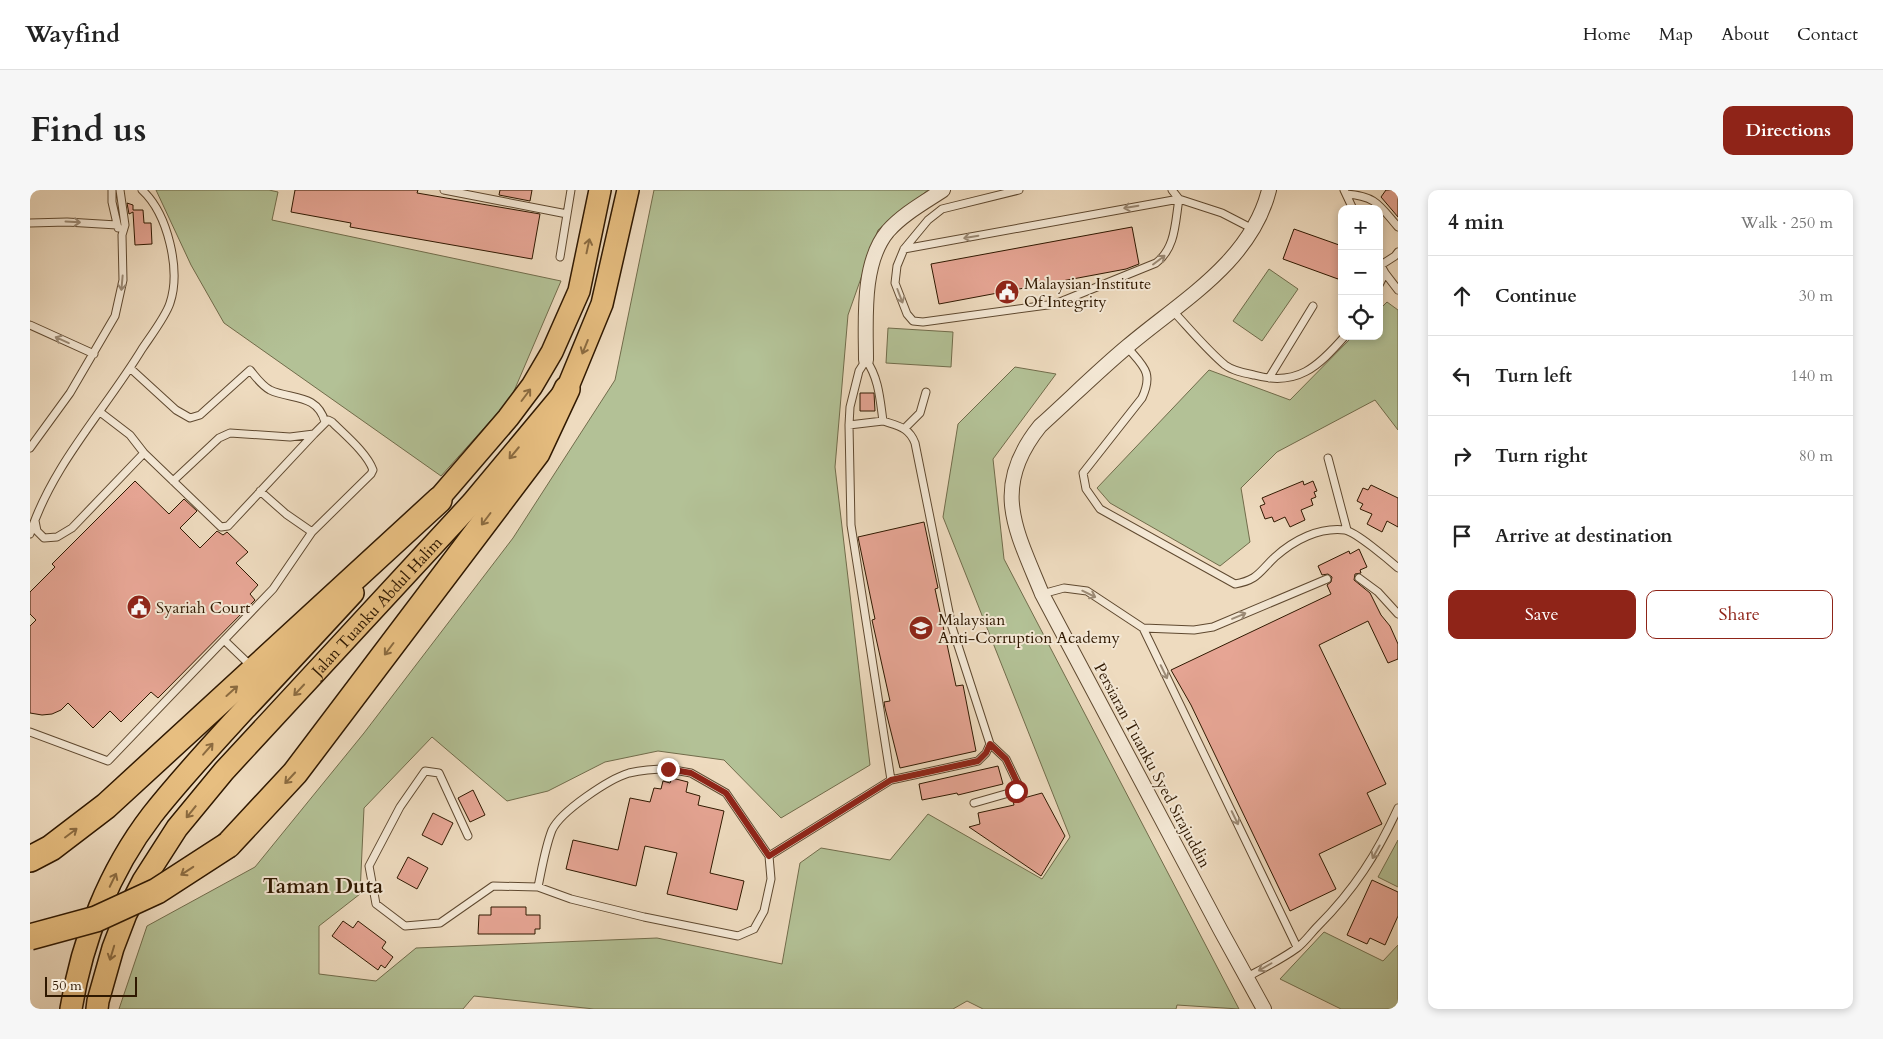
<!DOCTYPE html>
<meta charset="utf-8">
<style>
body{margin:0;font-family:Cardo,serif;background:#f6f6f6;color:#222}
.controls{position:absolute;right:15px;top:15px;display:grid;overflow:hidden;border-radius:10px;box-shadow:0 2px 8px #0003}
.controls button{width:45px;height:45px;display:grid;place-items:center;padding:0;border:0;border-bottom:1px solid #e0e0e0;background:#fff;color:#222;font:25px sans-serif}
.scale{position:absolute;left:15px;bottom:12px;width:92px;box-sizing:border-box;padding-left:5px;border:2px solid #2f1800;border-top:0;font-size:14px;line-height:18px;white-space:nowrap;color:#2f1800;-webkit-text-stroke:4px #f4e8d5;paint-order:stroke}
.stop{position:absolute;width:15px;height:15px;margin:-11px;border:4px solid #8f2418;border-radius:50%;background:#fff}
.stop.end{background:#8f2418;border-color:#fff;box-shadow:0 1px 5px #0008}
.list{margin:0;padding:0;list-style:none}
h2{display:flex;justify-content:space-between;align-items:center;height:65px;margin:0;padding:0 20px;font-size:21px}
h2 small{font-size:16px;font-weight:400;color:#767676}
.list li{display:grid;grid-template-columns:32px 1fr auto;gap:15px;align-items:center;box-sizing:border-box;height:80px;padding:0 20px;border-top:1px solid #e0e0e0}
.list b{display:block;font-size:19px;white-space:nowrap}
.list em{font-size:16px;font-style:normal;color:#767676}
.actions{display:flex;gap:10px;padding:15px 20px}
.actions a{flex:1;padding:11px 0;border:1px solid #8f2418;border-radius:10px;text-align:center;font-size:18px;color:#8f2418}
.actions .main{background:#8f2418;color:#fff}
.icon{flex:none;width:28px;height:28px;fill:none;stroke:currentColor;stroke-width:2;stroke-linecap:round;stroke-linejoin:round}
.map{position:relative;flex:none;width:1368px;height:819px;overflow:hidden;border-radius:10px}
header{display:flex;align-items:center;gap:30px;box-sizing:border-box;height:70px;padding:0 25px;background:#fff;border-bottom:1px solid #e0e0e0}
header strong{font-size:24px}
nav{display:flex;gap:28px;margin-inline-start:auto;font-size:18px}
.intro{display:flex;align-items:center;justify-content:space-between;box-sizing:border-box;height:120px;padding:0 30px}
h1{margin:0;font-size:35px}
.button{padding:12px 22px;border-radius:10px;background:#8f2418;color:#fff;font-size:18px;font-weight:700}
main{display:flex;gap:30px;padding:0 30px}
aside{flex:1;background:#fff;border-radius:10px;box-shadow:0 2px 8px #0003}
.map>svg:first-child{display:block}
.green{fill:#b3c196;stroke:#716c4b}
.building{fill:#e6a594;stroke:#2f1800}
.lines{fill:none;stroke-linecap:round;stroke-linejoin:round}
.service-casing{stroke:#5f4930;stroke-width:9}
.minor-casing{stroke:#5f4930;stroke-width:16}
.primary-casing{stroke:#2f1800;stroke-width:24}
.motorway-casing{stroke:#2f1800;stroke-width:28}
.service{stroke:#f4e8d5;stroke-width:7}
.minor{stroke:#f4e8d5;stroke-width:14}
.primary{stroke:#e7be80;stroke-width:21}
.motorway{stroke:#e7be80;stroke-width:25}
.motorway-bridge-casing{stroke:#2f1800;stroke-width:28;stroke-linecap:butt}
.motorway-bridge{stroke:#e7be80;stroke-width:25}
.oneway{stroke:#9b8a75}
.oneway2{stroke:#8b6b40}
.route{stroke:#8f2418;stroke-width:6}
.labels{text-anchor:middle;stroke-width:4;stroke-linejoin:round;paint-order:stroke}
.poi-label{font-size:16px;fill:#2f1800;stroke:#f4e8d5;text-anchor:start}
.street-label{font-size:16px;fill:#2f1800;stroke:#f4e8d5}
.district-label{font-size:21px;font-weight:bold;fill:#2f1800;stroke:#f4e8d5}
</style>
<header>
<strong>Wayfind</strong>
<nav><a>Home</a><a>Map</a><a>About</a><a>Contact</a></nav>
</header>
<div class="intro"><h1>Find us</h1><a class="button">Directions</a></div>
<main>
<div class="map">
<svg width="1368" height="819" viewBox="0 0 1368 819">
<rect width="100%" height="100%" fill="#eedbbf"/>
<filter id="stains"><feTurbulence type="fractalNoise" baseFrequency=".004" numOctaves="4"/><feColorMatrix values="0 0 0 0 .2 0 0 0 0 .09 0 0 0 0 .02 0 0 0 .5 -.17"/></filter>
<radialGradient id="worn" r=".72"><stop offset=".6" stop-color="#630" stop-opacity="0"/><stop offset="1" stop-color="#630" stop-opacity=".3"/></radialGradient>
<path class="green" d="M126,0h113l9,2 -6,28 289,61 -50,117 -70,78 -217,-153 -33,-58z
M624,0h274l-50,40 -30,85 -13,152 35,298 -89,53 -57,-58 -66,-9 -53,11 -57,29 -41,10 -75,-64 -68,71 -4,86 -41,32v48l57,7 40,-33 241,-10 125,26 18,-101 21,-15 69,12 38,-46 114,65 28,-42 -127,-320 15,-93 57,-57 41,7 -63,85 11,100 235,450 -62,-4 -1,4h-193l-16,-8 -14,8h-359l-120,-13 -11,13h-344l28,-83 108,-59 109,-134 149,-195 102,-158z
M1239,79l29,20 -36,52 -29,-20z
M1357,112l11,8v120l-23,-30 -98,52 -36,36 9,54 -30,24 -110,-63 -13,-15 112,-118 81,30 63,-64h26v-26z
M858,138l65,4 -2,35 -65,-4z
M1368,650v47l-20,-10z
M1294,742l59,29 15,-16v64h-57l-61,-30z"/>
<path class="building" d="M265,0h123l-1,3 123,21 -8,45 -182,-32 1,-4 -60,-11z
M470,0h32l-2,11 -31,-6z
M1356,0h12v27l-17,-20z
M97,13l6,2v5h10l1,13h7l1,21 -17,1 -2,-33 -4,2z
M1102,37l7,37 -13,5 -187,35 -8,-40z
M1264,39l48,17v24l-4,9 -55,-20z
M830,203h14l1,18h-15z
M105,291l34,33 15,-15 13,12 -17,17 20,20 17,-17 6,4 4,-3 21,20 -12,11 22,22 -8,9 5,6 -97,98 -7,-6 -30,30 -11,-11 -17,17 -25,-25 -7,7 -9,4 -10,1 -12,-2v-87l6,-6 -6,-6v-22l25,-25 -3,-3z
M1273,291l1,4 9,-4 4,10 -3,1 2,5 -5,2 2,6 -12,5 4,10 -15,7 -5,-10 -11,5 -2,-5 -7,2 -5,-13 5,-2 -3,-6z
M1341,295l27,13v29l-11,-6 -5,11 -15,-8 5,-10 -12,-5 3,-5 -6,-3 6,-13 5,2z
M894,332l14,66 -3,1 21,97 7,-1 13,66 -76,17 -15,-60 -1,-6 6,-1 -18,-81 3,-1 -17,-82z
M1329,359l8,18 -7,3 1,3 -6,1 -1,6 16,13 11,22 9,11 8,18v15l-10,4 -20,-42 -49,24 67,139 -19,9 15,31 -63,30 17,35 -46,22 -99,-206 -20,-35 160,-76 -4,-9 4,-3 1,-5 -4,-3 -6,1 -4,-9 31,-15 1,3z
M968,576l5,18 -45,11 -1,-2 -35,7 -3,-16z
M642,588l16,4 -2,10 14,4 -2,9 26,6 -14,62 34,8 -7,29 -70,-16 10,-41 -32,-7 -9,40 -70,-17 7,-29 45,10 12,-52 20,4 4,-14 7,1 2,-8 7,2z
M443,600l12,25 -15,7 -12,-24z
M1012,603l23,43 -24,40 -72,-49 11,-3 -2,-11 36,-8 -1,-4z
M403,623l20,10 -11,22 -20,-10z
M378,667l20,11 -11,21 -20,-11z
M1342,690l26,12v24l-13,29 -15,-7 -3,6 -20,-9z
M461,717h35v8h14v14h-5v5h-57l1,-19h12z
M313,731l10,7 5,-7 28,21 -4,6 11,9 -8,11 -4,-3 -3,5 -46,-34z"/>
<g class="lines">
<defs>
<path id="service" d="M82,0v12l6,26
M414,0l123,24
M989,0l-77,19 -14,11 -24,29 -7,17 -2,17 12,31 6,7 10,1 132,-18 101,-41c20,-15 19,-41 23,-64l-7,-9
M1314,0l9,19
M1316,4c30,2 33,11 52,33
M0,33l37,-1 50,3
M874,59l275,-50 43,14 31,16
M530,67l11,-67
M1349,72l6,11 -6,12
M1351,75l14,-9 3,-4
M1355,83l13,17
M1142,120c16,17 36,41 53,55 8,6 19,8 29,10 43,12 64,-8 91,-39
M0,135l64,29
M1097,157c16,19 27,25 15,51l-59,75 3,16 14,20 135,75c23,-4 24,-12 40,-27 19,-17 44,-30 70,-27 11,2 44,30 53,38
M836,170c13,18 14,40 17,61 15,5 26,6 32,22l37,184 38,117 -4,9 -8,8 -87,19 -40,-255 -2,-100 1,-18 9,-36z
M100,178l46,42 14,8 10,-3 50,-45c6,7 11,15 20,20 21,10 47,3 55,32
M1239,188l44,-72
M70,222l30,23 14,18 77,74 7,-1 86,-92
M819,235l34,-4
M875,238l15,-15 6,-21
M0,258l40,-55 45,-77 8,-36 -1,-45 3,-10 -5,-35
M1298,268l19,72
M230,301l26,23 26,18
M5,331l2,10 7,7 13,-1 15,-9 72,-75
M0,344c22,-69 75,-124 112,-185 8,-12 24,-33 28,-46 11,-33 -2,-89 -28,-113
M1329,388l19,14 20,22
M1012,404l22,-6 23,3 56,37 51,2 19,-3 114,-48
M1113,438l154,319
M194,450l27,26
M0,542l78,29 165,-172 39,-57 59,-58 2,-4c-6,-17 -28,-35 -41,-48l-4,-2 -14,14 -24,3 -60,-4 -11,5 -46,43
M638,579l23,4 35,20 43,63 2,23 -7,32 -10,18 -16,7 -94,-19 -73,-18 -33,-12c4,-19 7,-39 14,-57 9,-19 57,-51 77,-57 13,-3 26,-4 39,-4z
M944,613l42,-12 2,-7 -12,-25 -16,-15
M438,646l-29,-63 -14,-2 -25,36 -31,59 7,38 29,22 35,-3 53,-37 45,1
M739,666l122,-76
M1217,787c17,-9 35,-18 50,-29 8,-6 14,-15 21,-22 36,-36 59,-72 80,-118"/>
<path id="minor" d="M836,170c0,-39 -5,-97 22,-129 15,-17 37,-29 55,-41
M1234,819l-43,-78 -179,-337c-26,-64 -52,-106 -2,-168 30,-27 58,-55 88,-80 53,-45 123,-84 141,-156"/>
<g id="primary">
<path d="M398,321l80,-93 24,-32 20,-34 27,-61 21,-101"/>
<path d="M41,819c11,-69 38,-138 81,-194 29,-37 61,-71 93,-106 36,-38 72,-77 108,-116"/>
<path id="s1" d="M67,819l1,-8 15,-53 13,-34 17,-33 34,-53 47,-57 248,-268 95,-114 35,-85 26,-114"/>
</g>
<path id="motorway" d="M198,655l67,-72 242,-320 30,-64
M0,669l21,-11 55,-42 333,-306"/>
</defs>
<use href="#service" class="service-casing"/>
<use href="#minor" class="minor-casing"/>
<use href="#primary" class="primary-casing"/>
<use href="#motorway" class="motorway-casing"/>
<use href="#service" class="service"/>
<use href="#minor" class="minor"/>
<use href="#primary" class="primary"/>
<use href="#motorway" class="motorway"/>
<defs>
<path id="motorway-bridge" d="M0,747l66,-18 61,-28 71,-46"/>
</defs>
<use href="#motorway-bridge" class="motorway-bridge-casing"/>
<use href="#motorway-bridge" class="motorway-bridge"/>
</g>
<defs><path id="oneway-shaft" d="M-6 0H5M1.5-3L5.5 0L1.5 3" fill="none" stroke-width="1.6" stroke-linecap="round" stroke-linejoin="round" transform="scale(1.25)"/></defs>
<g class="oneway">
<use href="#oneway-shaft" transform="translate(1101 17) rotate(170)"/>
<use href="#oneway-shaft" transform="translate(43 32) rotate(3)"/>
<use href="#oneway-shaft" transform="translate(941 47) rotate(170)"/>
<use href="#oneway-shaft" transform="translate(1129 70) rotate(-37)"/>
<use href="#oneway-shaft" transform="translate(92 93) rotate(95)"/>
<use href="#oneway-shaft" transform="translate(870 106) rotate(69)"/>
<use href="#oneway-shaft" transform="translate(32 150) rotate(-156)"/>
<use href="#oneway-shaft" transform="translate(1059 404) rotate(26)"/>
<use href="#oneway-shaft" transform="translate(1209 426) rotate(-23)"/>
<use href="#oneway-shaft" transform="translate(1134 482) rotate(64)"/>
<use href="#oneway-shaft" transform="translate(1205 628) rotate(64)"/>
<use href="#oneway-shaft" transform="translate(1346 662) rotate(119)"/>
<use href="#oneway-shaft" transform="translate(1235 777) rotate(150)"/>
</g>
<g class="oneway2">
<use href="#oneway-shaft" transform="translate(558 56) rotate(-78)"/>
<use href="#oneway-shaft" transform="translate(555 157) rotate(112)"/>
<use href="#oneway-shaft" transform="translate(496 205) rotate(-53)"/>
<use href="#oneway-shaft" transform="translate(484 263) rotate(130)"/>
<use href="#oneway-shaft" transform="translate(456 329) rotate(127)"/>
<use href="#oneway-shaft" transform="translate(359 459) rotate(127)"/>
<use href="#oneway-shaft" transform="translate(269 500) rotate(133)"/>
<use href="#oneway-shaft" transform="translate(202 501) rotate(-42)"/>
<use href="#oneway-shaft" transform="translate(178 559) rotate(-49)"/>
<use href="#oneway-shaft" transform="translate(260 588) rotate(133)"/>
<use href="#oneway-shaft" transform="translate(161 622) rotate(129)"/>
<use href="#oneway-shaft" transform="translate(41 643) rotate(-37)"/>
<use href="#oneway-shaft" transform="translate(157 681) rotate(147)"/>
<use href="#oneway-shaft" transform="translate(83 690) rotate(-64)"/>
<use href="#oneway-shaft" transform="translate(82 763) rotate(107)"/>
</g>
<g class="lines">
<path class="route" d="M638,579l23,4 35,20 43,63 122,-76 87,-19 8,-8 4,-9 16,15 12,25 -2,7"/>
</g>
<defs>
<symbol id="civic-disc" viewBox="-11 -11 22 22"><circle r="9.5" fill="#8f2418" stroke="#f4e8d5"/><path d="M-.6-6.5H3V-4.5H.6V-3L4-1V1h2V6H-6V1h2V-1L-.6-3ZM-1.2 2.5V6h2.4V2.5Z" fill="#fff"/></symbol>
<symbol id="school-disc" viewBox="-11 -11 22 22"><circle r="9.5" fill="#8f2418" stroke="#f4e8d5"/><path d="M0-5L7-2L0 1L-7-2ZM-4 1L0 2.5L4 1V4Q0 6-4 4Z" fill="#fff"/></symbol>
</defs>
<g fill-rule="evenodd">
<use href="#civic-disc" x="963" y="88" width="28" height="28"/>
<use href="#civic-disc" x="95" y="403" width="28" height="28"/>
<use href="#school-disc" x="877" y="424" width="28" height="28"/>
</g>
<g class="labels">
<g class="poi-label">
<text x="994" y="99">Malaysian Institute<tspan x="994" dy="18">Of Integrity</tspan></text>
<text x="126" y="423">Syariah Court</text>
<text x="908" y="435">Malaysian<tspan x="908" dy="18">Anti-Corruption Academy</tspan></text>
</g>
<g class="street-label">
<text dy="6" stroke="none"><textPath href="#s1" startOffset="498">Jalan Tuanku Abdul Halim</textPath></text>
<text transform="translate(1123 575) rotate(62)" y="6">Persiaran Tuanku Syed Sirajuddin</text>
</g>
<g class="district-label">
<text x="293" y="703">Taman Duta</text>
</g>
</g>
<rect width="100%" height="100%" filter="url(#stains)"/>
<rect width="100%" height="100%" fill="url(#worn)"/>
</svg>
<div class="controls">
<button>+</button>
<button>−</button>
<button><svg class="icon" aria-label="locate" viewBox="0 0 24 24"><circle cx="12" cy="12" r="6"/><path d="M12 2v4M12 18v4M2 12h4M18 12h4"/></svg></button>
</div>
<div class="scale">50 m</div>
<div class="stop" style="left:986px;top:601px"></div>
<div class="stop end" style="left:638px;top:579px"></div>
</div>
<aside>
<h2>4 min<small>Walk · 250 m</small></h2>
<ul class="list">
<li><svg class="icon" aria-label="ahead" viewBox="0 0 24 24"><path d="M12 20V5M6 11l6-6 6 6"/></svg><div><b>Continue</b></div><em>30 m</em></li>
<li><svg class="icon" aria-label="left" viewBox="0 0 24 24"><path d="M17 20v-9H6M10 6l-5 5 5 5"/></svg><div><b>Turn left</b></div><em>140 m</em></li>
<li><svg class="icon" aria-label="right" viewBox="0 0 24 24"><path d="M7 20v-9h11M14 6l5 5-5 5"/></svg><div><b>Turn right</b></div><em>80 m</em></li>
<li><svg class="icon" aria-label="arrive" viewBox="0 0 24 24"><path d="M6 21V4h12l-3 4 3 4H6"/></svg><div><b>Arrive at destination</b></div></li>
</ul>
<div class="actions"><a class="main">Save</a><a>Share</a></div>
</aside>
</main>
